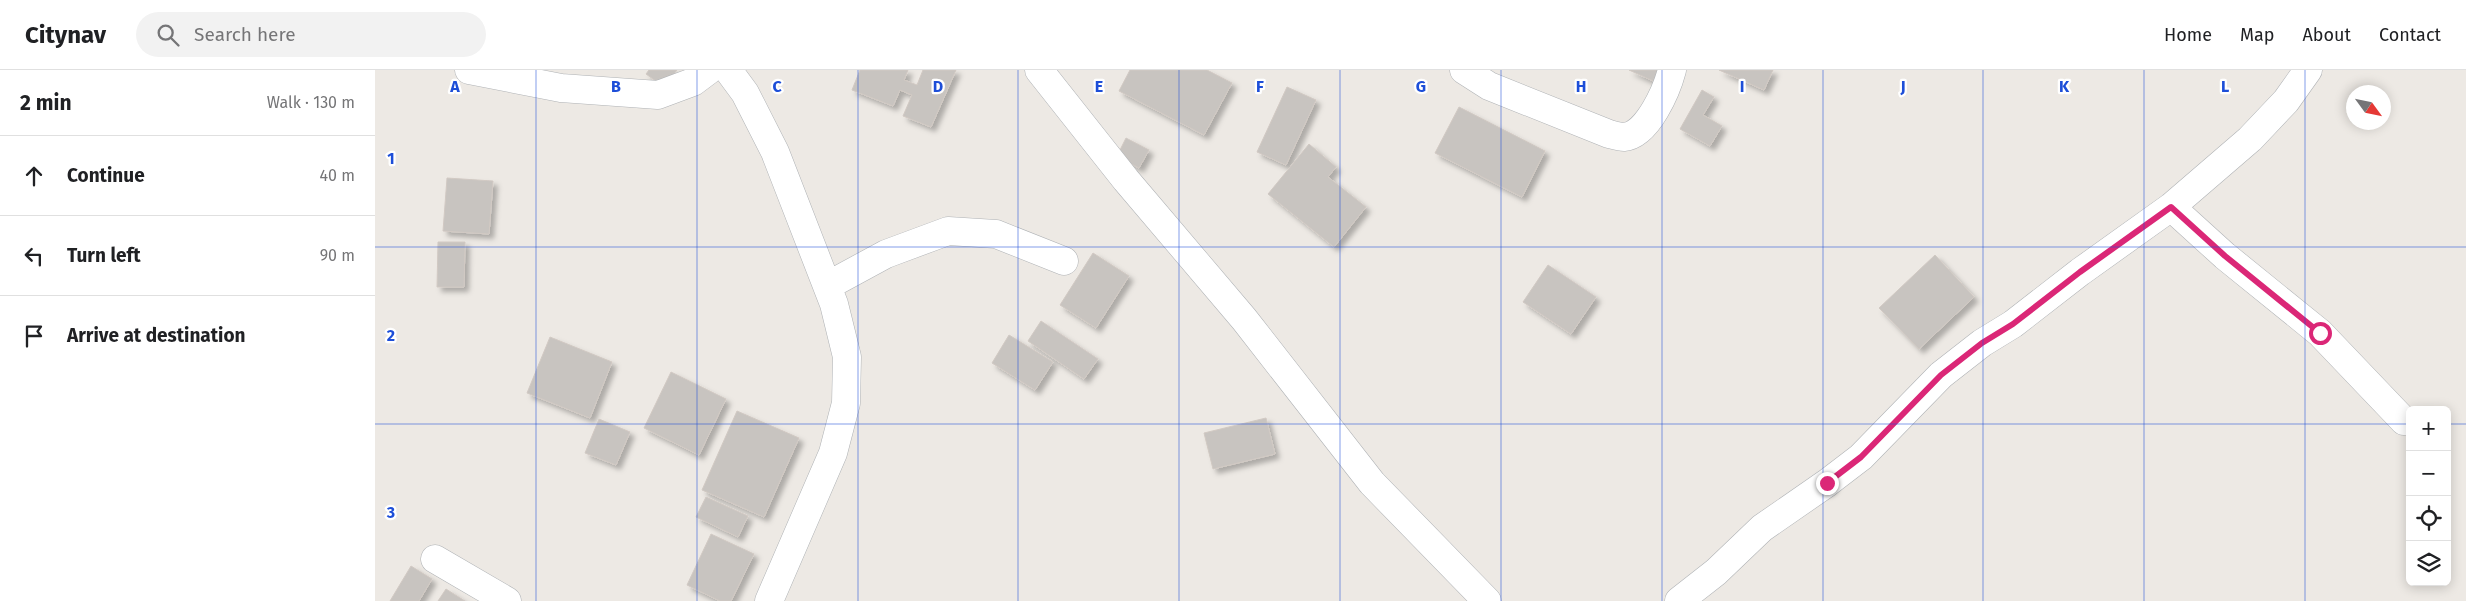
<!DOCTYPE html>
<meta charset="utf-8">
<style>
body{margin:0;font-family:"Fira Sans",sans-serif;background:#f2f2f2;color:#202124}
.controls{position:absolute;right:15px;bottom:15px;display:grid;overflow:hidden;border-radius:8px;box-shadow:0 2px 12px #0003}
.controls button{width:45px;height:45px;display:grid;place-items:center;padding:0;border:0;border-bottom:1px solid #e0e0e0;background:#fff;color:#202124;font:25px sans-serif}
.compass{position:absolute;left:1971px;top:15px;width:45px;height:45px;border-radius:50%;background:#fff;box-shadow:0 2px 12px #0003;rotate:123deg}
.stop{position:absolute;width:15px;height:15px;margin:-11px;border:4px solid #db2777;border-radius:50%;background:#fff}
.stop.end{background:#db2777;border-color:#fff;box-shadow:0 1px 5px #0008}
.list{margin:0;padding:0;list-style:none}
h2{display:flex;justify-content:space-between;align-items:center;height:65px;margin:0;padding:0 20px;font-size:21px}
h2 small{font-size:16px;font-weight:400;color:#757577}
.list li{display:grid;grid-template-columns:32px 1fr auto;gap:15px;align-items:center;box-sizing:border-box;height:80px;padding:0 20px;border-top:1px solid #e0e0e0}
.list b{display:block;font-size:19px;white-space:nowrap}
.list em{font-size:16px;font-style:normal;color:#757577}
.icon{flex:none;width:28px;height:28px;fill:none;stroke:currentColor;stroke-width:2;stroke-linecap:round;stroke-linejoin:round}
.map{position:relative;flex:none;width:2091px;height:531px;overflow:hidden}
header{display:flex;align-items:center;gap:30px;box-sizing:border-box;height:70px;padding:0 25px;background:#fff;border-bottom:1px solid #e0e0e0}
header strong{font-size:24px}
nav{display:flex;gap:28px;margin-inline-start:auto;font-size:18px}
.search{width:350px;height:45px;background:#f2f2f2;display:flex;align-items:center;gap:12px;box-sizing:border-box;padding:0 18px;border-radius:28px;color:#757577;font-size:19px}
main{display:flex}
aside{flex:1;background:#fff}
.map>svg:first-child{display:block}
.building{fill:#c8c4c0;stroke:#d1c9c3;filter:url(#shadow)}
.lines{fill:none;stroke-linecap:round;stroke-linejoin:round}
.street-casing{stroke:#afb2b5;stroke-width:29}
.street{stroke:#fff;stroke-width:28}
.route{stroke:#db2777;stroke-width:6}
.grid{fill:none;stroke:#1d4ed8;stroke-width:1;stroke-opacity:0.55}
.grid-label{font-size:16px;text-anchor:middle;font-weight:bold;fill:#1d4ed8;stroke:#fff;stroke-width:4.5;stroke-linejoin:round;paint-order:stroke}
</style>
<header>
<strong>Citynav</strong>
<div class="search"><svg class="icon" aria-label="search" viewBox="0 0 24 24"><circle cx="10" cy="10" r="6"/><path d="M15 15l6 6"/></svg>Search here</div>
<nav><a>Home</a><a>Map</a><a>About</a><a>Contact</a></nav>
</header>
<main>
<aside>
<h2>2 min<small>Walk · 130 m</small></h2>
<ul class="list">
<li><svg class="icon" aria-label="ahead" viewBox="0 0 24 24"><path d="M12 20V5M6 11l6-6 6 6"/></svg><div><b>Continue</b></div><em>40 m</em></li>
<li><svg class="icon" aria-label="left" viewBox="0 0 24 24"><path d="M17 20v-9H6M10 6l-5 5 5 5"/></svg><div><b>Turn left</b></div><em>90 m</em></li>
<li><svg class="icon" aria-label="arrive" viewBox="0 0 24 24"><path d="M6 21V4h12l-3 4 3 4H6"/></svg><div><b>Arrive at destination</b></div></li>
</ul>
</aside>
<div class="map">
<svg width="2091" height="531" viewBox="0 0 2091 531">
<defs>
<filter id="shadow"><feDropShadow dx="4.5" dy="4.5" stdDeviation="2.5" flood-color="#0004"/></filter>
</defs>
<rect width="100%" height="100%" fill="#ede9e4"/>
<path class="building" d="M274,0h28l-13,17 -18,-13z
M485,0h48l-4,10 13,5 6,-15h33l-25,57 -28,-11 9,-21 -12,-5 -7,16 -41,-16z
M755,0h77l25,13 -28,52 -85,-44z
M1254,0h37l-6,14z
M1344,0h54l-9,20z
M912,17l29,13 -30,65 -29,-13z
M1327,20l12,7 -11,18 19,11 -12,20 -30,-17z
M1084,37l86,44 -23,46 -87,-44z
M751,68l23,12 -10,18 -22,-12z
M934,74l27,23 -8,10 38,30 -32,40 -66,-53z
M72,108l46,3 -4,53 -46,-3z
M63,172h27l-1,45h-27z
M718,183l36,23 -33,52 -36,-23z
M1560,185l39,42 -55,52 -40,-41z
M1173,195l48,32 -25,37 -48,-32z
M666,251l57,38 -14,20 -56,-38z
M634,265l44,27 -18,28 -43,-27z
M175,267l62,25 -22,56 -63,-25z
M296,302l55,27 -27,56 -55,-27z
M362,341l62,27 -35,79 -62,-27z
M891,348l9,36 -62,15 -9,-36z
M224,349l31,13 -14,33 -31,-12z
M331,427l42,19 -10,21 -42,-20z
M336,464l43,20 -23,47h-11l-33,-16z
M36,496l21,13 -13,22h-29z
M71,519l19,12h-27z"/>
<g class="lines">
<defs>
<path id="street" d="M94,0l92,18 97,7 35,-13 16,-12
M353,0l17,23 30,59 59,152 13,53 -1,46 -13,50 -64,148
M664,0l87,110 118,139 128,164 115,118
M1089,0l25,16 120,48c4,1 11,3 15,3 24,-2 43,-48 48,-67
M1796,137l54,49 95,77 84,88
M452,216l59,-32 62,-23 48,3 68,27
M60,489l72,42
M1304,531l37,-29 46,-44 65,-45 34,-26 80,-82 41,-32 31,-19 67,-52 91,-65 79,-68 36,-38 22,-31"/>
</defs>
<use href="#street" class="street-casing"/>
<use href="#street" class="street"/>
</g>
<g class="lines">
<path class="route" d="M1452,413l34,-26 80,-82 41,-32 31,-19 67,-52 91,-65 54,49 95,77"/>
</g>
<path class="grid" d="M161,0v531M322,0v531M483,0v531M643,0v531M804,0v531M965,0v531M1126,0v531M1287,0v531M1448,0v531M1608,0v531M1769,0v531M1930,0v531M0,177h2091M0,354h2035M2072,354h19"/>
<g class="grid-label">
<text x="80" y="22">A</text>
<text x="241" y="22">B</text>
<text x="402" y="22">C</text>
<text x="563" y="22">D</text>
<text x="724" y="22">E</text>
<text x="885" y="22">F</text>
<text x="1046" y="22">G</text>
<text x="1206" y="22">H</text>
<text x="1367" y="22">I</text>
<text x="1528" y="22">J</text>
<text x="1689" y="22">K</text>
<text x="1850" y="22">L</text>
<text x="16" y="94">1</text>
<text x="16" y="271">2</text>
<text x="16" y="448">3</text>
</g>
</svg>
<div class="controls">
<button>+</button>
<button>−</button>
<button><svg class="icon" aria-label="locate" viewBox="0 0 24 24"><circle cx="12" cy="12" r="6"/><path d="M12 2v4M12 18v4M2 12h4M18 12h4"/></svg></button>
<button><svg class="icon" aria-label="layers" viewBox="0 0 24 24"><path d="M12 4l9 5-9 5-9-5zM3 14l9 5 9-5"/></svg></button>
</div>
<svg class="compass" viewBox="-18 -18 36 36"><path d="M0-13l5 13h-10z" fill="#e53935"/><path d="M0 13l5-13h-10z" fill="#757577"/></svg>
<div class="stop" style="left:1945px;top:263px"></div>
<div class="stop end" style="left:1452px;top:413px"></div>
</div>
</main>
